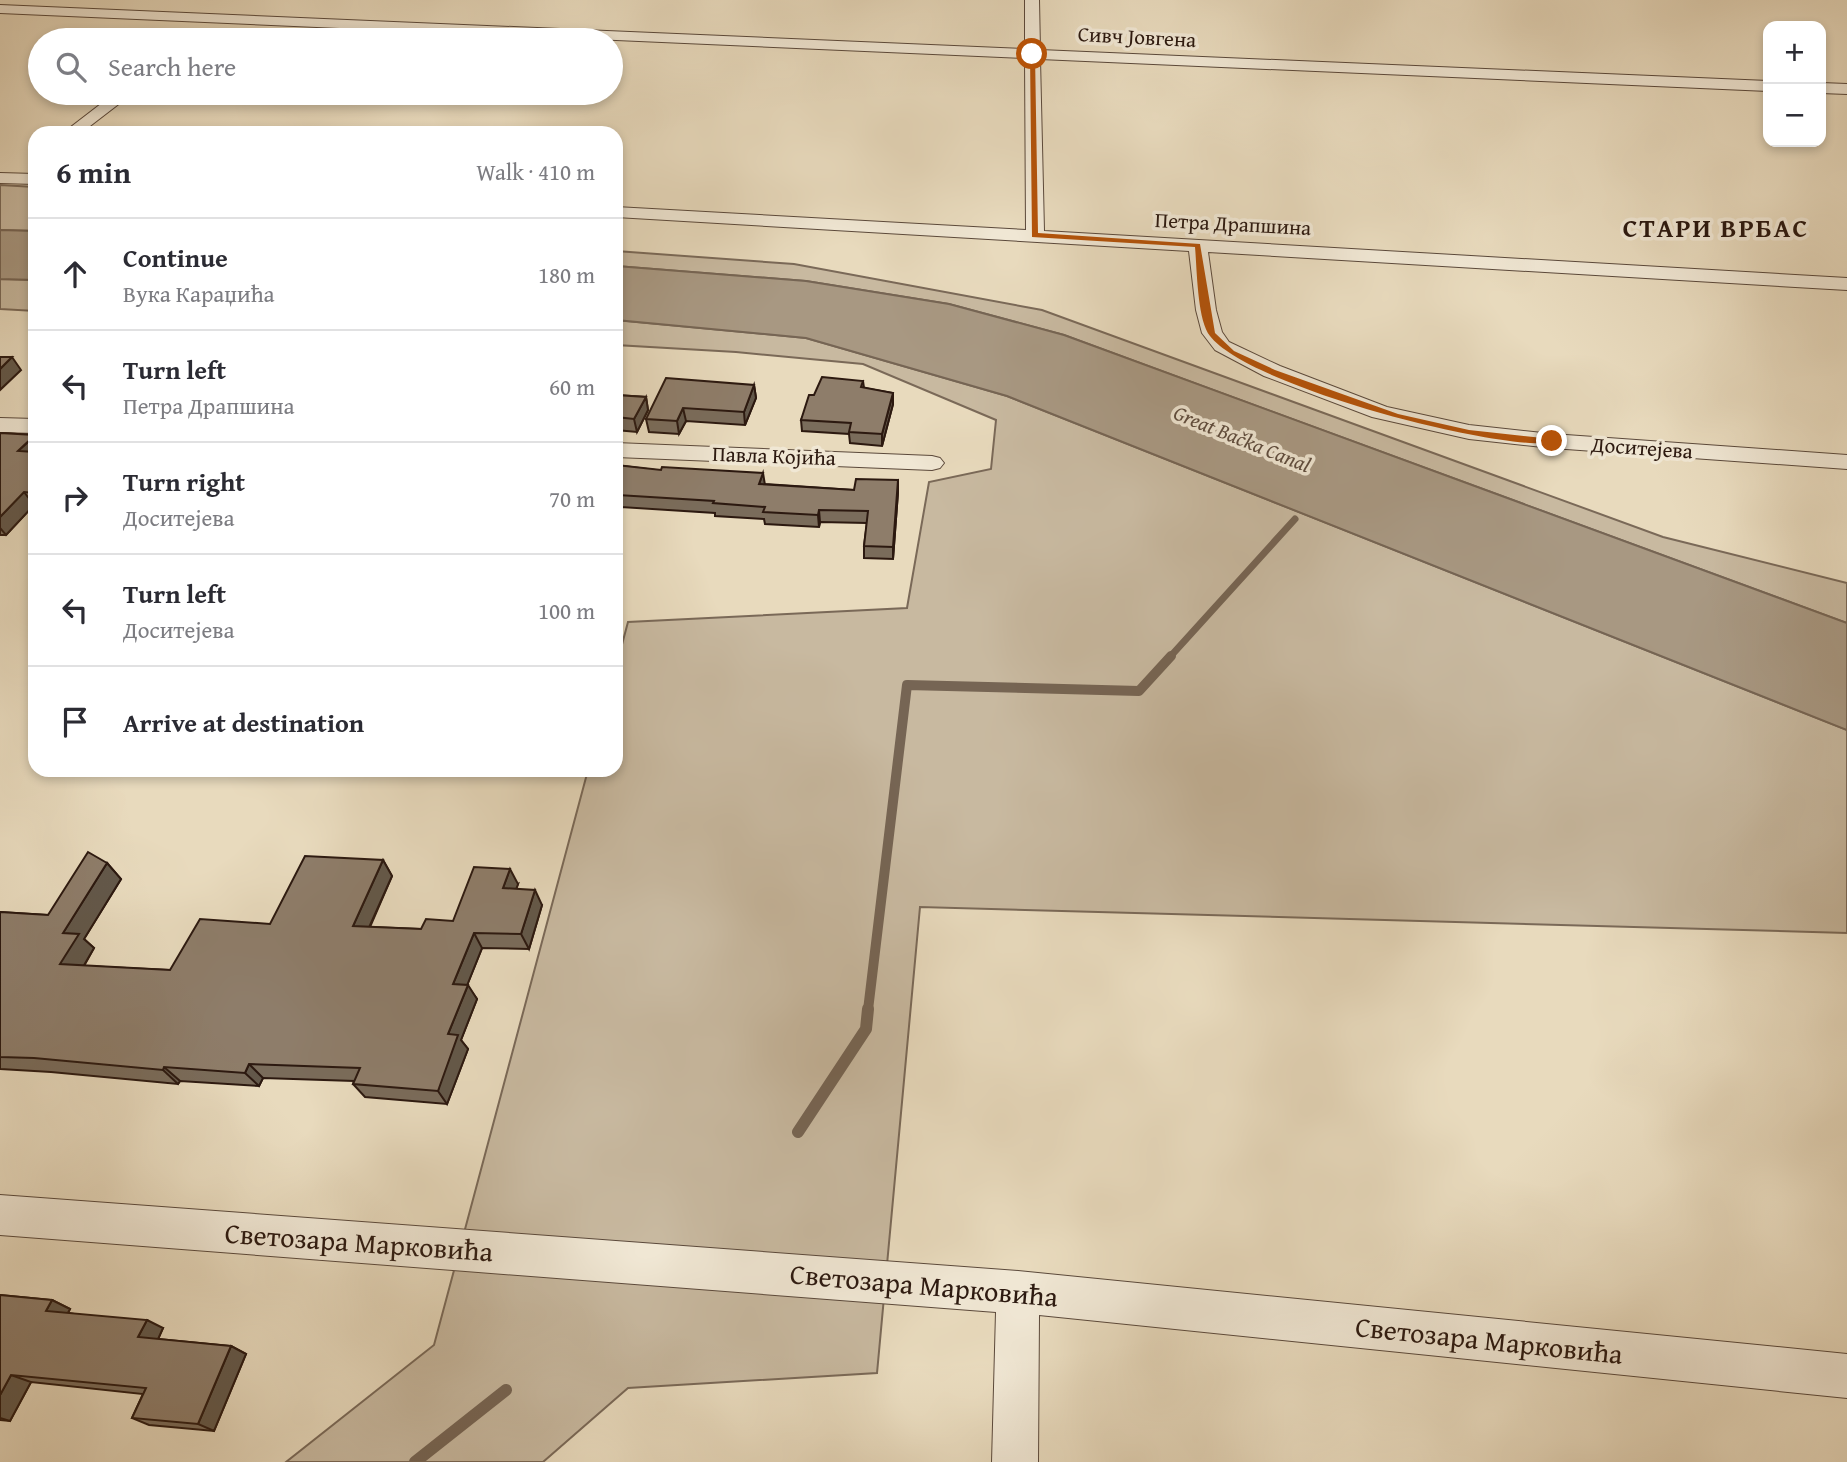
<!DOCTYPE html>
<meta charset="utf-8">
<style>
body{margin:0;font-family:"Gentium Book Plus",serif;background:#f7f7f7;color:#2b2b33}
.controls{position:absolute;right:21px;top:21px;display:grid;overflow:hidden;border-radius:14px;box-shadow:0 4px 10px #0003}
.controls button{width:63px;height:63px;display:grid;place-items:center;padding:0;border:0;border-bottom:2px solid #e1e1e2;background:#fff;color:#2b2b33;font:35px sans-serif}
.stop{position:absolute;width:21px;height:21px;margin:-16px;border:5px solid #b45309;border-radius:50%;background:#fff}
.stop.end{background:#b45309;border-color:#fff;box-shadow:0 2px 7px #0008}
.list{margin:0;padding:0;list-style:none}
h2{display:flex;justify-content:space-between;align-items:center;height:91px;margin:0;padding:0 28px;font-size:30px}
h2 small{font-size:23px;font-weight:400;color:#7c7c81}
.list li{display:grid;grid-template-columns:46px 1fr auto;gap:21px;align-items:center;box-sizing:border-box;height:112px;padding:0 28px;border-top:2px solid #e1e1e2}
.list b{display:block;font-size:26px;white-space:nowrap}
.list p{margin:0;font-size:23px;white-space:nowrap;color:#7c7c81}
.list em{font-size:23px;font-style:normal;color:#7c7c81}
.icon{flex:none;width:38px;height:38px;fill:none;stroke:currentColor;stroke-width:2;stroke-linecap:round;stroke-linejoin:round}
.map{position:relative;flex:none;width:1847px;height:1462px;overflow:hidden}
.search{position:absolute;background:#fff;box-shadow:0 4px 10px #0003;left:28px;top:28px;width:595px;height:77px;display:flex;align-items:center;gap:18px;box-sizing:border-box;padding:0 24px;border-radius:38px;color:#7c7c81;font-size:26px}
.panel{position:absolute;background:#fff;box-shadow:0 4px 10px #0003;left:28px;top:126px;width:595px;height:651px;border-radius:21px}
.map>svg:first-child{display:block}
.green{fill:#c8b9a0;stroke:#7a6958;stroke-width:2}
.water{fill:#a89882;stroke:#766554;stroke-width:2}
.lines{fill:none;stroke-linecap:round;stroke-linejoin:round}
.stream-far2{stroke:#766554;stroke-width:7}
.stream-far1{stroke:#766554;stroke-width:10}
.stream{stroke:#766554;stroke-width:12}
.minor-casing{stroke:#5b493b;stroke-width:2}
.minor{fill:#f0e7d4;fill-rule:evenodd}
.wall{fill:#7a6c5b;stroke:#2c1910;stroke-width:2}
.shaded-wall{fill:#63584a;stroke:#2c1910;stroke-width:2}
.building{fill:#8e7d6a;stroke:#2c1910;stroke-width:2}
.route{fill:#b45309}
.labels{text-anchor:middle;stroke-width:7;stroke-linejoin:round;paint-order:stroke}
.far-street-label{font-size:21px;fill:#2c1910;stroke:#f0e7d4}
.far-water-label{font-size:21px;font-style:italic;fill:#5e4c3e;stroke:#f0e7d4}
.far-district-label{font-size:26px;font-weight:bold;letter-spacing:2px;fill:#2c1910;stroke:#f0e7d4}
.near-street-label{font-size:28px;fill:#2c1910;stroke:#f0e7d4}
</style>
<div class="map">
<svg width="1847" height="1462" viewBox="0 0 1847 1462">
<rect width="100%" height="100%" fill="#e8dabd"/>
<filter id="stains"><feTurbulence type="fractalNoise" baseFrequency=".00286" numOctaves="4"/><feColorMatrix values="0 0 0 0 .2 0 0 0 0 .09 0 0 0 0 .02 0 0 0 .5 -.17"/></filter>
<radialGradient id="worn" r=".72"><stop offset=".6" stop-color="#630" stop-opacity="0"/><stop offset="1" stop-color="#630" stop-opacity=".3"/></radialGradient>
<path class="green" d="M0,185l35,2v44l-35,-1z
M616,251l178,13 248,46 621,227 184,46v40l-783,-288 -115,-31 -143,-23 -190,-15z
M0,279l35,1v31l-35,-2z
M616,320l190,18 201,58 840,334v203l-927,-26 -43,466 -249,15 -85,74h-257l148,-117 154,-575h28v-103l12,-45 279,-14 22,-126 62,-13 5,-49 -133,-56 -127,-12 -120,-7z"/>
<path class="water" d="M0,230l35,1v49l-35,-1z
M616,266l190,15 143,23 115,31 783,288v107l-840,-334 -201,-58 -190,-18z"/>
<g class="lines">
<path class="stream-far2" d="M1169,658l126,-139"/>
<path class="stream-far1" d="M868,1010l39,-325 232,6 32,-35"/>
<path class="stream" d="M798,1132l68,-103 2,-20
M415,1462l91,-72"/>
<defs>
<path id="minor" d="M1025,0h14l1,50 728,31v10l-728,-32 4,172 803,47v12l-639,-38 8,58 6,22 7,10 51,24 107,41 82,18 83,9 295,21v14l-295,-21 -83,-9 -97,-22 -108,-41 -49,-26 -13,-17 -6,-23 -7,-59 -573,-34v-10l410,23 -1,-172 -1025,-45v-8l1025,44z
M1821,83l26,1v10l-26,-1z
M115,93h18l-52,40h-18z
M0,173l35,1v10l-35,-1z
M0,418l35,1v14l-35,-1z
M616,443l316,13 8,2 4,5 -4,5 -8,2 -316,-13z
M0,1195l1018,76 829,83v44l-808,-83 -1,147h-46l4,-150 -996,-77z"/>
</defs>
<use href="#minor" class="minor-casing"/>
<use href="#minor" class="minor"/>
</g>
<path class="wall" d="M863,381l1,7 29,5v11l-11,42 -32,-3 -1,-9 -47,-3 -1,-11 13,-25z
M754,385l2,13 -11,27 -59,-4 -7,13 -30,-2 -3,-13z
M616,395l30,2 2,13 -11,22 -21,-2z
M0,433l35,2v70h-1l-28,30h-6z
M616,465l149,19 89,6 44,-10v12l-5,67 -29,-1v-12l3,-23 -47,-1 -1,5 -54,-3 -1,-5 -49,-3v-3l-94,-6 -5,9z
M383,860l9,16 -22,51 51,2 32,-8 65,-37 -2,5 26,16 -13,44 -47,-1 -15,37 10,14 -16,41 7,9 -21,55 -82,-7 -12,-13 1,-3 -91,-3 -4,8 -79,-5 -2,3 -127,-12 -51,-3v-157l48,3 59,-52 14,16 -37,60 10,9 -10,18 86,4 100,-46z
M0,1295l52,5 18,9 -2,4 95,15 -5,11 73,7 15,8 -32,77 -65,-6 -17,-7 11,-24 -112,-12 -21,39 -10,-1z"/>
<path class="shaded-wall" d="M12,357l9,13 -21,20v-21z
M618,370l3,13 -5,9v-18z
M754,385l2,13 -11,27 -1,-13z
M893,393v11l-11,42v-12z
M646,397l2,13 -11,22 -3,-13z
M683,408l3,13 -7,13 -2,-13z
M35,436v21l-17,-6z
M763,473l2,12 -6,-1z
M898,480v12l-5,67v-12z
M24,492l10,13 -28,30 -6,-7v-11z
M618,495l3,12 -5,9v-18z
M819,510l1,12 -1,5 -1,-12z
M383,860l9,16 -29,65 -10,-15z
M107,863l14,16 -37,60 10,9 -18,31 -16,-15 3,-31z
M510,869l8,15 -7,20 -8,-16z
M535,890l7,15 -13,44 -8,-15z
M474,933l8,15 -20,50 -9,-14z
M468,985l9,14 -16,41 7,9 -21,55 -9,-13 10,-57z
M249,1064l14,14 -4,8 -14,-13z
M164,1067l16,14 -2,3 -15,-14z
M52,1300l18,9 -6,11 -18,-9z
M147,1320l16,8 -8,18 -17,-9z
M231,1346l15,8 -32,77 -16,-7z
M11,1375l20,7 -21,39 -10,-3v-23z"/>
<path class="building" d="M0,357h12l-12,12z
M822,377l41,4 -2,6 32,6 -11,41 -33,-2 2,-9 -50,-3 8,-25h5z
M666,378l88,7 -10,27 -61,-4 -6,13 -31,-2z
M616,395l30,2 -12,22 -18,-2z
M0,433l35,2 -17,16 17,1v41l-11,-1 -24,25z
M616,465l45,5 1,-3 101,6 -4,11 95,6 2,-11 42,1 -5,67 -29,-1 4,-35 -49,-1 -1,5 -55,-3 2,-5 -52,-4 1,-2 -96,-6 -2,3z
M88,852l19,11 -44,70 16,1 -19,30 110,6 30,-51 70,5 35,-68 78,4 -30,66 68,3 5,-10 27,2 21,-54 36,2 -7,19 32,2 -14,44 -47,-1 -21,51 15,1 -20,49 10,1 -20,56 -85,-7 7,-16 -111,-4 -4,9 -81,-6 -1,3 -129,-12 -34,-1v-145l48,3z
M0,1295l52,5 -6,11 101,9 -9,17 93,9 -33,78 -66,-6 14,-30 -135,-13 -11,20z"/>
<path class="route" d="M1032,52l3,2 3,179 162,11 15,89 19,18 41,19 123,44 71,16 83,9 4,2 -1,2c-64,7 -308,-58 -345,-107 -13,-16 -13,-68 -15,-89l-163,-10 -2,-183z"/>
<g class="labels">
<g class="far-street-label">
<text transform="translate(1137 37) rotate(3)" y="7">Сивч Јовгена</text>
<text transform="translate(1233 224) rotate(3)" y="7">Петра Драпшина</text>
<text transform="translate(1642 448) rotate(4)" y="7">Доситејева</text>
<text transform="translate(774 456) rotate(2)" y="7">Павла Којића</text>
</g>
<g class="far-water-label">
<text transform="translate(1242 439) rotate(22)" y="7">Great Bačka Canal</text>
</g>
<g class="far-district-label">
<text x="1716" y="237">СТАРИ ВРБАС</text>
</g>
<g class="near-street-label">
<text transform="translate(359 1242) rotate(4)" y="10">Светозара Марковића</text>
<text transform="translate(924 1285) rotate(5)" y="10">Светозара Марковића</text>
<text transform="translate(1489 1340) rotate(6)" y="10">Светозара Марковића</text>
</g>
</g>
<rect width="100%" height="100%" filter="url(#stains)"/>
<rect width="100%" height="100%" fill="url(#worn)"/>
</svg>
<div class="controls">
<button>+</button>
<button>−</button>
</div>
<div class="stop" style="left:1032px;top:54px"></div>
<div class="stop end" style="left:1552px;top:441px"></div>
<div class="search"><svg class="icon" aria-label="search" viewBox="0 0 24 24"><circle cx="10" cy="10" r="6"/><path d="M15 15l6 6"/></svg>Search here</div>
<section class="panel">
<h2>6 min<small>Walk · 410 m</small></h2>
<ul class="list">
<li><svg class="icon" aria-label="ahead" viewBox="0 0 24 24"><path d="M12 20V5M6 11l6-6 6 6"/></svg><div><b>Continue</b><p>Вука Караџића</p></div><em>180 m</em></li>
<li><svg class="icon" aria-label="left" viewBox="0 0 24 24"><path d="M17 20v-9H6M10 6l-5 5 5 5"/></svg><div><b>Turn left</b><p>Петра Драпшина</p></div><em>60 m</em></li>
<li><svg class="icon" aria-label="right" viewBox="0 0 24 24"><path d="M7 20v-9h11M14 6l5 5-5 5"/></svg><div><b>Turn right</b><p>Доситејева</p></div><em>70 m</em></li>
<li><svg class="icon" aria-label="left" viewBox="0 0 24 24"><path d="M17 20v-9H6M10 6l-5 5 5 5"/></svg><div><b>Turn left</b><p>Доситејева</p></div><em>100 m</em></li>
<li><svg class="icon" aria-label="arrive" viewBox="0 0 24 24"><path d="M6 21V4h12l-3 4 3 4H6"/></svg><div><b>Arrive at destination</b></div></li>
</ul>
</section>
</div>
